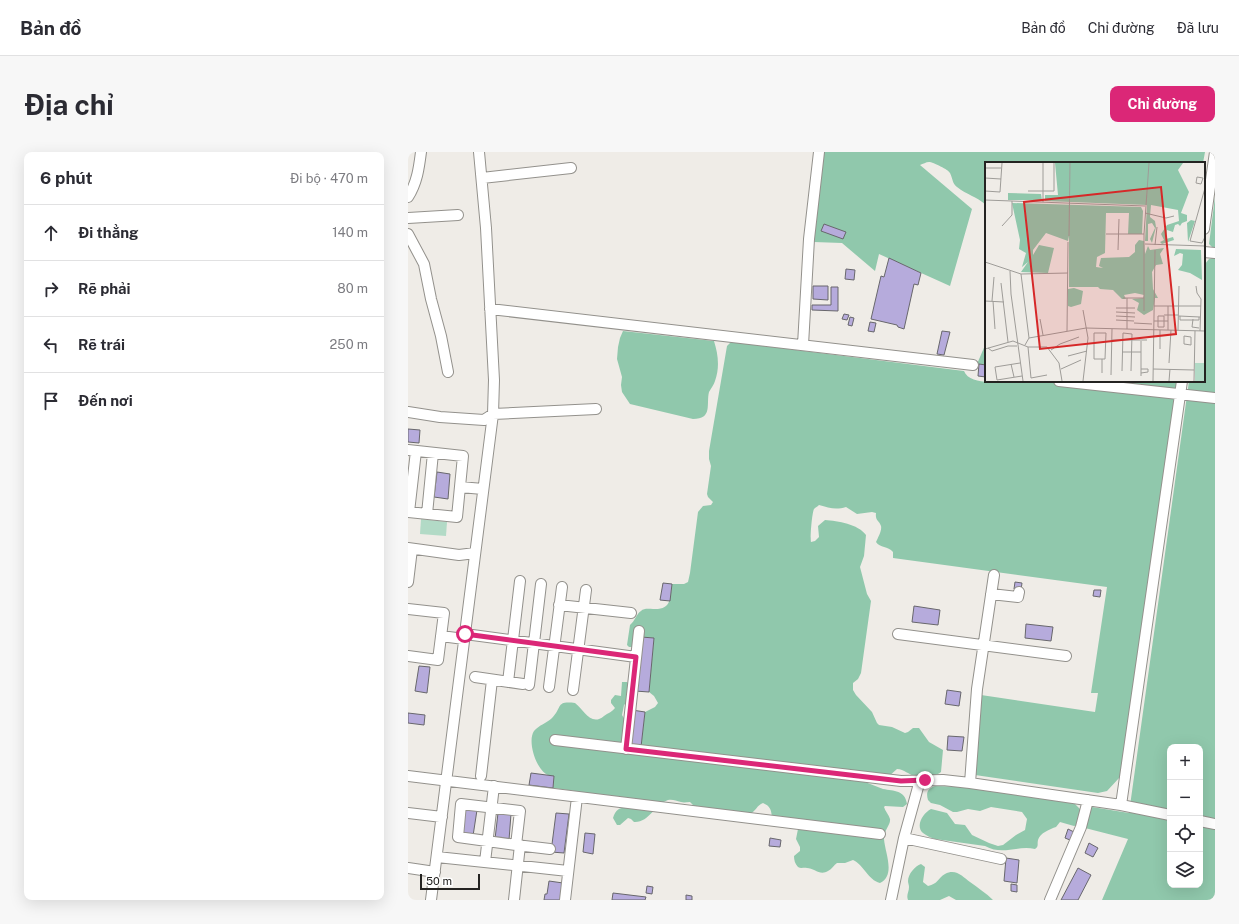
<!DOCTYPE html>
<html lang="vi">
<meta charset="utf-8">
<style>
body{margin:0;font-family:"Public Sans",sans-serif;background:#f7f7f7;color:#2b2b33}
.controls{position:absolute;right:12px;bottom:12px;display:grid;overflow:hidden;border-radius:8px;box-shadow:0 4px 16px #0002}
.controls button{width:36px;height:36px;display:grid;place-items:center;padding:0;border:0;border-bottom:1px solid #e1e1e2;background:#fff;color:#2b2b33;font:20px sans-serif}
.scale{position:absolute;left:12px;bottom:10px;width:60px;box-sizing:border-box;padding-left:4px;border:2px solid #242321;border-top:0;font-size:11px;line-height:14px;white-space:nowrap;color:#242321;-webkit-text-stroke:3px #fff;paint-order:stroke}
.stop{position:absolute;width:12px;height:12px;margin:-9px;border:3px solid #db2777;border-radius:50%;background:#fff}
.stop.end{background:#db2777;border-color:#fff;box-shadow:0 1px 4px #0008}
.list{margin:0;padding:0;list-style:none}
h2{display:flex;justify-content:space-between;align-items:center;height:52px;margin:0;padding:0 16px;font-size:17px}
h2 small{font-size:13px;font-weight:400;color:#7c7c81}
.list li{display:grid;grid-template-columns:26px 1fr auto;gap:12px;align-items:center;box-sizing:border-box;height:56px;padding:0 16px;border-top:1px solid #e1e1e2}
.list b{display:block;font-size:15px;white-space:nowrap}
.list em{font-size:13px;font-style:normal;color:#7c7c81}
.icon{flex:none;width:22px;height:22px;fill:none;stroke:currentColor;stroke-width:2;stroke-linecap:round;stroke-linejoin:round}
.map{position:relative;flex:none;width:807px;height:748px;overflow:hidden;border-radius:8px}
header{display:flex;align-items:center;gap:24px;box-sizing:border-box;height:56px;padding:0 20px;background:#fff;border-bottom:1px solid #e1e1e2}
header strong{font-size:19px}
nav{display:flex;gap:22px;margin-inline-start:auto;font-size:14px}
.intro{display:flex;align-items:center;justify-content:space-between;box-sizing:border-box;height:96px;padding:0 24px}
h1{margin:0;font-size:28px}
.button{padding:10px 18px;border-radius:8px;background:#db2777;color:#fff;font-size:14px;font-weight:700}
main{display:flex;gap:24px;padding:0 24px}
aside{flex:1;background:#fff;border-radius:8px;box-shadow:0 4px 16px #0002}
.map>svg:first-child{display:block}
.green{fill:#b2dac6}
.forest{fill:#90c8ac;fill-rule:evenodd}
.building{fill:#b6abdc;stroke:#68676c}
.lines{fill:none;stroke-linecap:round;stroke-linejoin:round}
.minor-casing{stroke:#93918c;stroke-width:12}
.minor{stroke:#fff;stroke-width:10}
.route{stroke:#db2777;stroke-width:5}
.inset-road{fill:none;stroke:#9e9c98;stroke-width:1}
.view{fill:#d62828;fill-opacity:0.15;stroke:#d62828;stroke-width:2}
.inset-edge{fill:none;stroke:#242321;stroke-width:2}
</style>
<header>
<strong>Bản đồ</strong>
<nav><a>Bản đồ</a><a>Chỉ đường</a><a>Đã lưu</a></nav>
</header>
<div class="intro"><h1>Địa chỉ</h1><a class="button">Chỉ đường</a></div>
<main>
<aside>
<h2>6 phút<small>Đi bộ · 470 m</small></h2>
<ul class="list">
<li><svg class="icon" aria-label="ahead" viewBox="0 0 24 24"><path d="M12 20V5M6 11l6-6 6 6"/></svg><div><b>Đi thẳng</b></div><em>140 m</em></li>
<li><svg class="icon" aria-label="right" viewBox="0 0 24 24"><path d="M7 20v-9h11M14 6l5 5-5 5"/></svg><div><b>Rẽ phải</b></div><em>80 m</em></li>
<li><svg class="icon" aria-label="left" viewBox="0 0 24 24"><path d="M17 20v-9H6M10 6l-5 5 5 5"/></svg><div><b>Rẽ trái</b></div><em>250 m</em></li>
<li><svg class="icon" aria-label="arrive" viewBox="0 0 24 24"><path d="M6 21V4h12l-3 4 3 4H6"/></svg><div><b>Đến nơi</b></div></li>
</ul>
</aside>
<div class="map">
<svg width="807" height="748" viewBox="0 0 807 748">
<rect width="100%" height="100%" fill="#efece7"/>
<path class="green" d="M13,367l26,3 -1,14 -26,-2z"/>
<path class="forest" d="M415,0h382l-2,11h-217v42c-10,-9 -19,-10 -29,-18 -5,-4 -4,-8 -7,-14 -1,-3 -17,-11 -21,-11 -3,0 -6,2 -9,3l52,44 -22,77 -71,-32 -4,17 -33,-28 -28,-1z
M807,45v53l-6,-6z
M807,105v643h-113l26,-61 -43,-11 4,-20 3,-1 37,6 60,-432h15l1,-117 4,-5zM762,595h30v138h-30z
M215,179l91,10c4,13 6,26 1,40 -1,4 -4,7 -6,11 -3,12 4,27 -16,27l-63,-15 -8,-12 -1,-7 1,-8 -5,-18 1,-12 2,-9z
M323,190l233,29c4,11 24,12 34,10h180l-58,396 -13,14 -9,2 -123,-18 6,-80 114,17 3,-19h-7l16,-106 -214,-29v-6c-5,-6 -13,-4 -17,-10 2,-5 6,-11 5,-16 -2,-6 -6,-5 -5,-13l-4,-1 -15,2 -11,-7c-10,3 -17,1 -27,-2 -2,2 -3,2 -5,4 -2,4 -4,29 -3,33l4,-1 4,-4 -1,-11 7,-6c13,1 33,4 41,15l-2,21 -4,11 7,27 4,7 -10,72 -3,6 -5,4v7l3,5 16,17 5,11 2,2 13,2 13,6 3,-1 5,-4h6l10,14 14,8 -2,22c-6,5 -18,6 -26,4 -6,-1 -11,-7 -18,-7l-9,8c-7,0 -12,-5 -19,-5l-4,10c6,2 12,5 18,7 11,2 22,1 24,15l-4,3 -18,-1 -1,1c1,4 5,8 6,12 1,6 -7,12 -6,20 1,14 12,36 -4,44 -12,-3 -16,-18 -27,-23l-8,3h-8c-3,2 -5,6 -9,8 -8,5 -14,-3 -21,-3 -3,-1 -6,1 -9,-1 -3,-3 -4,-7 -4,-11l6,-5v-4l-4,-8 2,-10 -3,-8 -23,-4c-1,-8 -2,-11 -9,-14 -6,2 -7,8 -13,11l-55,-7 -5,-5c-3,0 -6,1 -9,0 -5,-1 -8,-3 -13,-2 -13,4 -19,23 -34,22l-3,-3 -3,-1 -8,7h-3l-4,-7c5,-16 14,-8 26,-10l-2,-8 -33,-4 -5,-2 -5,2 -19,-5 -22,-3 1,-12c-2,0 -4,0 -6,-1 -12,-5 -21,-34 -14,-44 5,-6 13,-8 18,-13 11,-11 3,-17 23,-15 9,7 16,24 29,13 4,-3 8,-4 11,-8l-4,-5v-3l4,-5 6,1 1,-14h5l2,2 -2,18 -3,3 -2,10 19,32 4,-35 10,-5 3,-4 -4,-7 -5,-4 5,-54 -13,-1 -9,10h-3l-2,-2 3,-20c5,-4 7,-12 11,-14 3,-3 8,-2 12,-2 19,1 17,-11 19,-25h12l4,-2 2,-9 8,-61 5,-6 8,-1 2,-3 -5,-5 -1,-3 4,-28 -2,-7v-8l18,-105z
M578,191v22l-9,-1z
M527,634l36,1 103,16 7,7 -3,15 -4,1 -14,-4 -4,5c-6,2 -16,6 -18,13 -1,5 1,6 -3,9 -18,-4 -32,7 -50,-3l-50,-7c-4,-1 -8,-3 -12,-6 -8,-7 0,-20 8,-24l16,4 8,11 10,1 7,10 17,8 9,3 5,-1 13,-10 9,-5 2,-11 -5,-7 -31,-5 -11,4 -12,-2 -11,3h-4l-13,-7 -9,-2 -3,-3c-2,-7 -1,-11 7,-14z
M513,712l4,3 -2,15 5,4c10,-2 10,-8 17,-12 11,-6 18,3 25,8 8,6 16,11 23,18h-37l-7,-4 -9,4h-32c-2,-5 1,-8 1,-13 0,-2 -1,-4 -1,-6 0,-7 7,-15 13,-17z"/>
<path class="building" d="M416,72l22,8 -3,7 -22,-8z
M481,106l32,15 -3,12 -4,-1 -10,45 -6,-2 -1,-2 -26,-6 10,-43 3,1z
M438,117l9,1 -1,10 -9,-1z
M405,134h15v14l-15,-1z
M423,135h7v24l-26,-1v-5h19z
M436,162l5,1 -2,5 -5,-1z
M442,165l4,1 -2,8 -4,-1z
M462,170l6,1 -2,9 -6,-1z
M534,179l8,1 -6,23 -7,-1z
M571,212l7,1v12l-8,-1z
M0,277l12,1 -1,13 -11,-1z
M29,320l13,2 -2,25 -14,-2z
M607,430l7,1 -1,7 -7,-1z
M255,431l9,1 -2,17 -10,-1z
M686,438h7l-1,7 -7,-1z
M506,454l26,4 -2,15 -26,-3z
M618,472l27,3 -2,14 -26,-3z
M233,485l13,1 -5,54 -14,-1z
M11,514l11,1 -3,26 -12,-2z
M539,538l14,2 -2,14 -14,-2z
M224,558l13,2 -4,35 -14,-1z
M0,561l17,2 -1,10 -16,-2z
M540,584l16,1 -2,14 -15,-1z
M123,621l23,3 -1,12 -24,-3z
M56,656l13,2 -4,26 -12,-1z
M90,661l13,1 -2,26 -14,-1z
M148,661l13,1 -5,39 -13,-1z
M660,677l6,3 -4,8 -5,-2z
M177,681l10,1 -2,20 -10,-2z
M362,686l11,2 -1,7 -11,-1z
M681,691l9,5 -5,9 -8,-4z
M598,706l13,2 -2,23 -13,-2z
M670,716l13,7 -13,25h-17z
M141,729l14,2 -2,17h-17l1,-6h2z
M603,732l6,1v7l-6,-1z
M239,734l6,1 -1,7 -6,-1z
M205,741l33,4 -1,3h-33z
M278,743l6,1v4h-6z"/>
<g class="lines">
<defs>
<path id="minor" d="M74,26l89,-10
M0,45c9,-14 11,-29 13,-45
M0,66l50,-3
M796,77l11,-77
M0,82l16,30 7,35 10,37 7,36
M796,100l11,1
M82,157l483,56
M395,193l6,-106 10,-87
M651,229l156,17
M0,260l32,5 44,3 9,-6 103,-5
M0,298l55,6 -6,61 -49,-5
M52,335l23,2
M1,360l7,-61
M19,362l6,-61
M0,396l51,7 16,-2
M0,430l4,-33
M583,442l27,3 1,-5
M151,453l72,8
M0,457l36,4 -6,47 -30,-4
M57,482l171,23
M490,482l168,22
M33,484l23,3
M67,525l48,7
M100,530l12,-101
M121,533l12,-101
M141,535l13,-100
M165,538l13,-100
M147,588l346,41 42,-1 27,3 151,22 49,10
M218,597l13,-118
M0,624l472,58
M73,624l11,-96
M562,631l7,-94 17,-114
M53,652l59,7 -4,34 -58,-8z
M713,653l61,-424
M0,661l34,4
M792,669l15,3
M496,686l97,21
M108,693l34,4
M29,705l131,14
M77,710l9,-76
M0,716l27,4
M23,748l62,-486 1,-34 -8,-152 -7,-76
M106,748l6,-55
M157,748l12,-103
M483,748l13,-62 16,-58
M642,748l31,-73 7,-27"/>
</defs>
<use href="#minor" class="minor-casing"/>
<use href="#minor" class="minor"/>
</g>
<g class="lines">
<path class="route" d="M57,482l171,23 -10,92 275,32 24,-1"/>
</g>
<g transform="translate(577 10)">
<rect width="220" height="220" fill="#efece7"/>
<path d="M210,201h10v18h-10z" fill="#b2dac6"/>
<path d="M70,1h128l-5,7 11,22 -8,21 6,2v6l-5,2 -2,3 -2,-2 -3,1 -2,7 -6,-2 -1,9 7,-2 1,3 -12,4 -2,-2 4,-2 -3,-6 6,-9 12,-4 -1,-11 -27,-5 -1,12 5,4 1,6 -4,16 -2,-4 5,-11 -3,-5 -4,1v17h-3l2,-36 -102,-4v-6h13zM23,31l33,1 1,6h-34zM27,41l129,4 2,4 -1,23h-14l1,-21h-23l-1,40 -8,4 -1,10 7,1 -4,-2 2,-8 28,-1 6,-5v-7l4,-5 5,1 1,13 3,-8 2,4 14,-2 -4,6 3,10 -7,1 -4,7 1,17 5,9h-3l-2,12 -9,5 -7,-5 2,-7 -7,-4 11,-1 1,-3 -9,-2 -11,2 2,4h-4l-9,-9 -13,-1 -2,-2h-29v-51l-1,5 -22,-8 -13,17v5l6,-10 15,3 -6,25 -27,-1 7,-10 -6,5 4,-14 -7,-4 1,-9zM206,58l4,1 -7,21 -1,-19zM191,87l25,1 1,30 -12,-7 -12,-3 4,-5 1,-11 -3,-1 -6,3zM89,126l9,3 -2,13 -10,3 -3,-1v-17z" fill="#90c8ac"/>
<path class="inset-road" d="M58,1v39M0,6h16M212,15l6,1 -2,6 -5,-1zM0,16l16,1M220,26l-15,53 12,2 3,-6M0,29l15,1 2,-29M43,29h26v-28M0,38l160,6M160,51l21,5 8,-2M17,64l10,-11v-14M121,72h38M84,74l1,-73M160,82l60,2M170,83l2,-18M133,88l1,-31M0,100l36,12 47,-1M25,109l1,23 12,87M36,112l8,64M220,117v19M16,121l7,59M211,124l1,7 4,6 -1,32M138,136h21M0,139l19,1M7,139l2,-24M8,139l2,28M169,144h47M183,144v24M131,146h19M98,148l5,28 -5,43M159,149v-77l5,-71M131,150l19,1M179,153h14M131,154l19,1M173,154h6v11h-6zM194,154l21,1M195,154v4h19v-3M55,157l3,16M208,157l-1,8 7,1M131,158l18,1M169,159h14M149,161l18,1M142,167v-31M193,168l1,-44M82,169l1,-89M109,171h12l-1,26h-11zM199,174l7,1v8l-7,-1zM127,178h35M40,183l4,-7 57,-10 119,3M43,185l3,31 16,-3M3,186l4,3 16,-5h9M0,187l28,-8 15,6h19l12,16 3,18M175,187v-19M66,188l9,-6 19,-7M138,190h18M83,194l19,-5M35,201l-25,4 2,13 25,-4M184,201l2,-33M26,202l3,13M76,207l20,-9M168,207l41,1M137,209l1,-38 9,1 -1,37M117,211v-14M156,211l7,-1v-3h-7M126,213l1,-46M156,214v-35M168,219l2,-131M184,219l1,-12M209,219l1,-50"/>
<path class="view" d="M176,25l15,147 -136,15 -16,-147z"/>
<rect width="220" height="220" class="inset-edge"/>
</g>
</svg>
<div class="controls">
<button>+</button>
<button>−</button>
<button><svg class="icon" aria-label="locate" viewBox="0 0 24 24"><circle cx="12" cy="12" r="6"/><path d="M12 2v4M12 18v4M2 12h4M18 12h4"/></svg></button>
<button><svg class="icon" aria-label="layers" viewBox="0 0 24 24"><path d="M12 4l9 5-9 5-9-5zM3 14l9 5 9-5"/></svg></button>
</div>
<div class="scale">50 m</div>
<div class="stop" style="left:57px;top:482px"></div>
<div class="stop end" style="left:517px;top:628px"></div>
</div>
</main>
